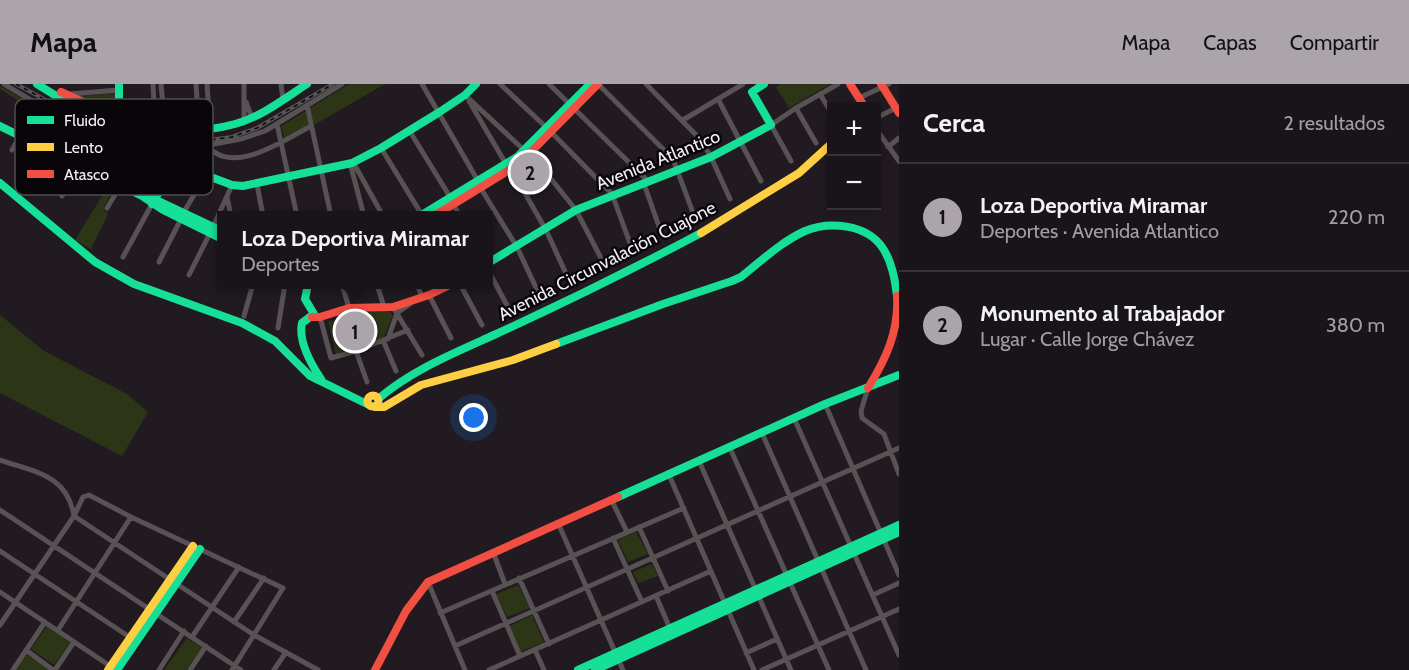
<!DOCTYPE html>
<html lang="es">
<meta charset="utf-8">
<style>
body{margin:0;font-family:Cabin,sans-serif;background:#262126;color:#f1f3f6}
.controls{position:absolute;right:18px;top:18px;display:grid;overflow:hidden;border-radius:0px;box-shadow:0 3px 9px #0003}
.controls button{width:54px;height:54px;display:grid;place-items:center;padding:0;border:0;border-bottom:2px solid #373338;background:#191419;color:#f1f3f6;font:30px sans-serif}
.you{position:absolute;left:474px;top:334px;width:21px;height:21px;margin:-15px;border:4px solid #fff;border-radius:50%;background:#1a73e8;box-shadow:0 0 0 9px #1a73e833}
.badge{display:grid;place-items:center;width:39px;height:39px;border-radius:50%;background:#aba4ab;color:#111;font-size:20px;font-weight:700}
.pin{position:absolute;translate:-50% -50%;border:3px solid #fff;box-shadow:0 2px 6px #0006}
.popup{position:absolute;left:217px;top:127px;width:276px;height:78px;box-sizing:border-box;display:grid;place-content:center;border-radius:0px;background:#191419;filter:drop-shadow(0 2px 4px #0005);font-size:20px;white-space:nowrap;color:#9f9ea2}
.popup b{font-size:22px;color:#f1f3f6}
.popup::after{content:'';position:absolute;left:50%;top:100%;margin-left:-12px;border:12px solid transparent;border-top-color:#191419}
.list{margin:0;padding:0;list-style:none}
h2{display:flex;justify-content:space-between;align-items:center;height:78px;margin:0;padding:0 24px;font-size:26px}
h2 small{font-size:20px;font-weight:400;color:#9f9ea2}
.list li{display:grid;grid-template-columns:39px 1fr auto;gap:18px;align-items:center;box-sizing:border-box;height:108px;padding:0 24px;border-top:2px solid #373338}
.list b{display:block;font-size:22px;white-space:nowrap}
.list p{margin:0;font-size:20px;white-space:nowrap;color:#9f9ea2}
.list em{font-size:20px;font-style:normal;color:#9f9ea2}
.map{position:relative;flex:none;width:899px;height:586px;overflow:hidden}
header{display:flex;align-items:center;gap:36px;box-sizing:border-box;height:84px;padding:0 30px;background:#aba4ab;color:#111}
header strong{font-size:28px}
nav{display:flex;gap:33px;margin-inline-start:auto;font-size:21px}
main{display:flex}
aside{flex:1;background:#191419}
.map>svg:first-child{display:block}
.green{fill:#2d3517}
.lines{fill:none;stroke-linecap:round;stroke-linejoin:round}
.street{stroke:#595254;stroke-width:5}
.fast{stroke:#16e098;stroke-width:8}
.slow{stroke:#ffcf43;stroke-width:8}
.jam{stroke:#f24e42;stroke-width:8}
.rail-casing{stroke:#595457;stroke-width:4}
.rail{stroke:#09060a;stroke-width:1.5;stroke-dasharray:4.5;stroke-linecap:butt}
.labels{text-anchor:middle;stroke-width:5;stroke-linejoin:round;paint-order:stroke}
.street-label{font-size:18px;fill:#f5eef6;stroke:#09060a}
.key{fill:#09060a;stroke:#504c51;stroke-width:1.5}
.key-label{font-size:16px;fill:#f5eef6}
</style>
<header>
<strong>Mapa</strong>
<nav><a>Mapa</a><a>Capas</a><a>Compartir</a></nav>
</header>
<main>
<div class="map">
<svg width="899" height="586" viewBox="0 0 899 586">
<rect width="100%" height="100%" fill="#211b21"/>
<path class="green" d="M349,0h36l-71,41 -4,-17z
M780,0h50l-41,24 -13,-21z
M0,2l74,43c7,4 8,9 13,14 11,12 35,11 50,12l-13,29 -104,-53 7,-14 -11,-6 3,-10 -19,-12z
M116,9l1,11 -4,5 -35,-13z
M306,27l3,13 -24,15 -4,-13z
M524,70l21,20 -19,15 -14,-24z
M107,104l5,3 -9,18 5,5 -17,35 -16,-9z
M389,227l4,4 -9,22 -48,17 -8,-32 27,-9z
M0,231l44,36 83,43 21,18 -26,44 -122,-63z
M636,448l12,22 -20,8 -10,-22z
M652,480l6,12 -20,7 -5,-11z
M518,501l12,23 -23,9 -11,-23z
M532,531l12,27 -24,10 -12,-25z
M47,542l23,17 -16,22 -23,-16z
M187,554l15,10 -16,22h-22z
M27,570l24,16h-35z"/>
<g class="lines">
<path class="street" d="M4,0l82,49 23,5 105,6 27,-5 24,-8 77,-47
M153,0l2,43
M161,0l4,43
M196,0l3,46
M207,0l3,45
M281,0l2,16
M422,0l56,97
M500,0l47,44
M549,0l100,98
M598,0l75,75 22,59
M646,0l55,56 10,17 19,42
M69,10l50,-4
M820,10l12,20
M465,11l74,69 37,46 26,50
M859,14l30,-14
M718,15l43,82
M469,17l37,63
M246,18l6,16
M307,21l24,111
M796,24l20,35
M876,34l22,-11
M683,36l60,-36
M244,37v-37
M277,40l20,92
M876,45l23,32
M409,46l41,67
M551,48l61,62 19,52
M86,49c11,23 41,14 62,20 9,2 19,7 28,11
M206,60c25,34 78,-4 105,-18
M888,63l11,-9
M381,64l41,67
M12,66l8,-14
M791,77l-20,-36 25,-17 42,-24
M353,78l30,54
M350,79l14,53
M511,85l35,61 22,48
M39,88l12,-20
M257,100l6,32
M644,100l18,51
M480,103l37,60 21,45
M526,108l21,-18
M62,112l18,-30
M227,113l4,19
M453,120l7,12
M107,124l14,-23
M184,128l21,-36
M213,143l19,-42
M123,173l29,-53
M159,178l22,-43
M488,186l21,39
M189,191l21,-42
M342,200l7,24
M377,200l7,23
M417,200l5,13
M460,200l22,41
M429,211l22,43
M393,223l29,48
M244,232l9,-32
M320,233l11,41 25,-7 52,-21
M278,244l7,-44
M388,255l9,-26 13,-9
M383,256l13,31
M356,267l11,31
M868,304l-7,23 1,7 22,16 15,40
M825,320l74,171
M794,334l105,237
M762,349l104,237
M730,364l99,222
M0,376c34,12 67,14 74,56l180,119 64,35
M699,377l92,209
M669,391l85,195
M612,417l15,31
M0,426l241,160
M558,439l65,147
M639,443l29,64
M613,454l29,64
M0,467l131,87
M493,468l12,32
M519,494l30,66
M428,498l37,88
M492,507l28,65
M0,508l113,76
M873,511l26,-12
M656,512l15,35
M440,529l244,-105
M234,538l30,-44
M0,541l74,-109 9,-19 6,-2 42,22 152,71 -51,82
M58,546l73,-113
M192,553l47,-70
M455,562l444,-198
M26,566l27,20
M535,566l9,20
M746,569l31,-14
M13,586l32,-48
M55,586l19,-28
M159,586l25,-39
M190,586l16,-24
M274,586l12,-18
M489,586l222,-99
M762,586l137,-61"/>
<path class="fast" d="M37,0c16,10 31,20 48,27 44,18 103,26 150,13 26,-7 49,-25 72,-40
M119,0v34
M0,42l142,70 21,14 59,29
M0,99l95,79 39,22 108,39 33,18 35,35 61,30
M150,113l72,34
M152,120l24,-40 56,21 11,1 109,-23 29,-15 57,-35 27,-18 11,-11
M420,132l97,-59 73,-73
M488,179l88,-53 135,-53 60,-32 -19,-33 12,-8
M308,200l-3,15 9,15 -12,9c-4,18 9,41 19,56
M556,260l107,-40 69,-23 9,-4c20,-16 40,-35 64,-46 24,-10 61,-7 77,16 10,14 13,33 15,49
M378,315c34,-29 76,-46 116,-64 70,-32 139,-66 207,-102
M618,413l207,-93 74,-29
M117,586l83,-121
M578,586l321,-145
M595,586l304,-138"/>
<path class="slow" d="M701,149l98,-60 33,-30
M367.5 317a5.5 5.5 0 1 1 11 0a5.5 5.5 0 1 1-11 0Z
M375,323h9l37,-22 92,-25 43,-16
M108,586l85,-124"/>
<path class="jam" d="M850,0l14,22
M881,0l18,29
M61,8l44,20 36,7
M434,132l77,-47 16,-13 71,-72
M312,233h8l29,-9 44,-1 36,-12 23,-11
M868,304c18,-29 31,-57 29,-92
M375,586l31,-59 22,-29 190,-85"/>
<defs>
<path id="rail" d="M16,0l76,41 20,7 97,8 23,-3 25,-9 76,-44"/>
</defs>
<use href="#rail" class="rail-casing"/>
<use href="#rail" class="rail"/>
</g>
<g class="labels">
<g class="street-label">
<text transform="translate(658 76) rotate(-22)" y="6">Avenida Atlantico</text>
<text transform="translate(607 177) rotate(-27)" y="6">Avenida Circunvalación Cuajone</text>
</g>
</g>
<rect x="15" y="15" width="198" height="96" rx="9" class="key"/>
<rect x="27" y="32" width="27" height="8" fill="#16e098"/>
<rect x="27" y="59" width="27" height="8" fill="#ffcf43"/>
<rect x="27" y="86" width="27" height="8" fill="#f24e42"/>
<g class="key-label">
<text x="64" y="42">Fluido</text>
<text x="64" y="69">Lento</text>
<text x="64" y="96">Atasco</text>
</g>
</svg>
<div class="controls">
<button>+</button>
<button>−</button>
</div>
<div class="you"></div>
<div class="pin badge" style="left:355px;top:247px">1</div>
<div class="popup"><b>Loza Deportiva Miramar</b>Deportes</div>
<div class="pin badge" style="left:530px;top:88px">2</div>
</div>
<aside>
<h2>Cerca<small>2 resultados</small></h2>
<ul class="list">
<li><span class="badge">1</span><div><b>Loza Deportiva Miramar</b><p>Deportes · Avenida Atlantico</p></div><em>220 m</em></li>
<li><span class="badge">2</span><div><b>Monumento al Trabajador</b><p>Lugar · Calle Jorge Chávez</p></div><em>380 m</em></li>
</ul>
</aside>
</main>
